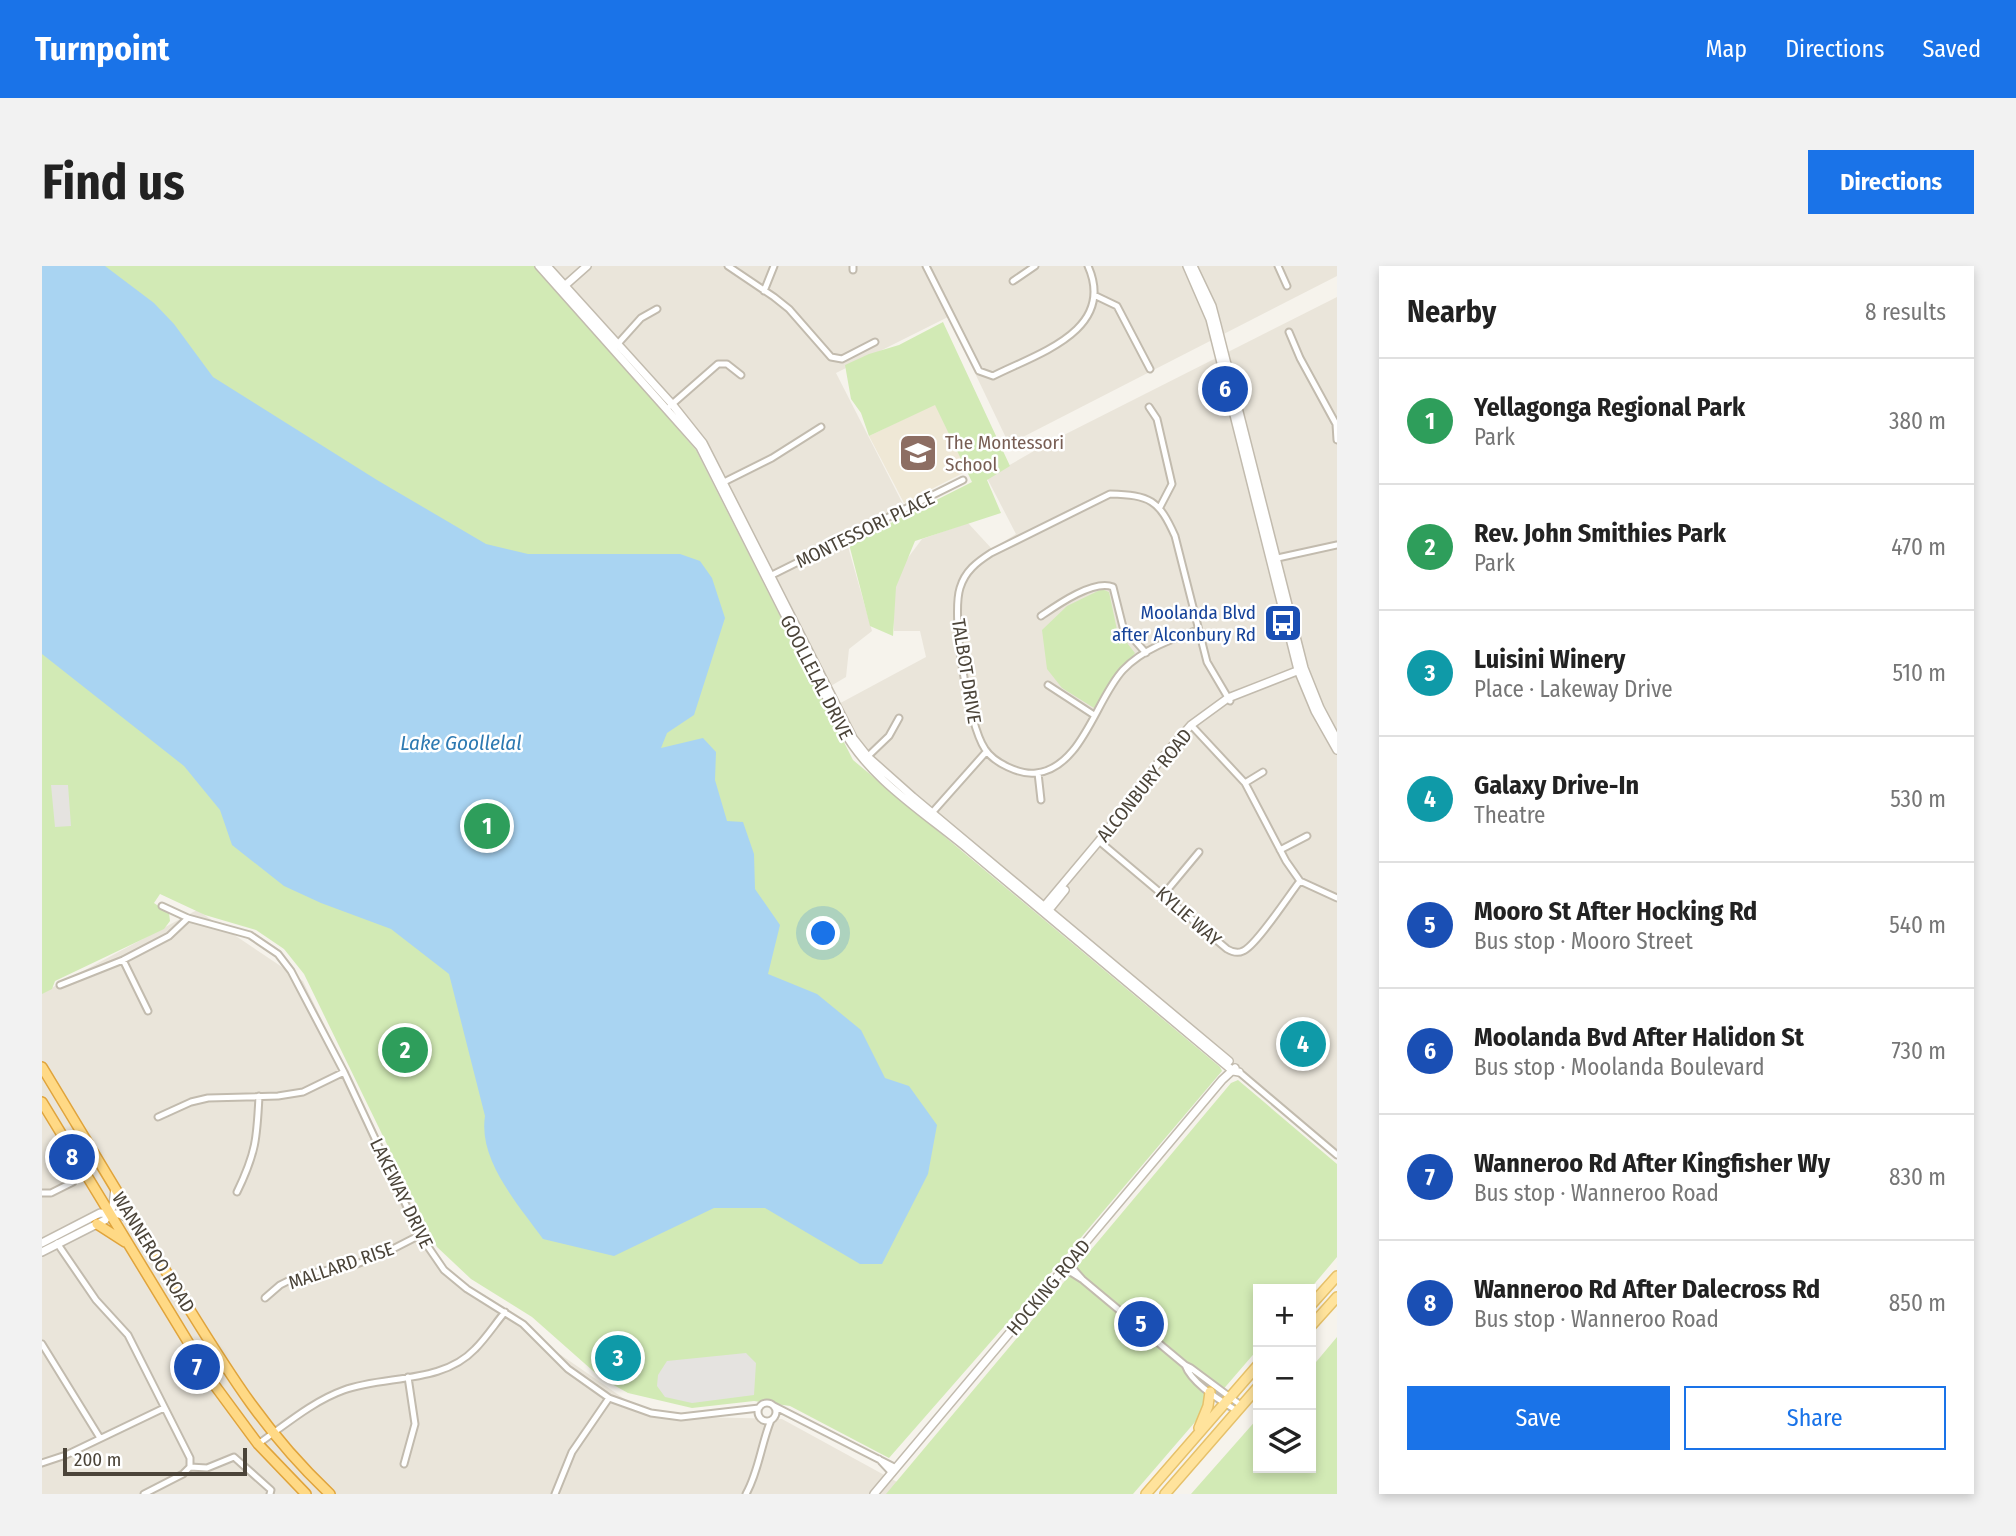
<!DOCTYPE html>
<meta charset="utf-8">
<style>
body{margin:0;font-family:"Fira Sans Condensed",sans-serif;background:#f2f2f2;color:#222}
.controls{position:absolute;right:21px;bottom:21px;display:grid;overflow:hidden;border-radius:0px;box-shadow:0 4px 10px #0003}
.controls button{width:63px;height:63px;display:grid;place-items:center;padding:0;border:0;border-bottom:2px solid #e0e0e0;background:#fff;color:#222;font:35px sans-serif}
.scale{position:absolute;left:21px;bottom:18px;width:184px;box-sizing:border-box;padding-left:7px;border:4px solid #4b4439;border-top:0;font-size:19px;line-height:24px;white-space:nowrap;color:#4b4439;-webkit-text-stroke:5px #fff;paint-order:stroke}
.you{position:absolute;left:782px;top:668px;width:24px;height:24px;margin:-18px;border:5px solid #fff;border-radius:50%;background:#1a73e8;box-shadow:0 0 0 10px #1a73e833}
.badge{display:grid;place-items:center;width:46px;height:46px;border-radius:50%;background:#1a73e8;color:#fff;font-size:23px;font-weight:700}
.pin{position:absolute;translate:-50% -50%;border:4px solid #fff;box-shadow:0 2px 7px #0006}
.list{margin:0;padding:0;list-style:none}
h2{display:flex;justify-content:space-between;align-items:center;height:91px;margin:0;padding:0 28px;font-size:30px}
h2 small{font-size:23px;font-weight:400;color:#767676}
.list li{display:grid;grid-template-columns:46px 1fr auto;gap:21px;align-items:center;box-sizing:border-box;height:126px;padding:0 28px;border-top:2px solid #e0e0e0}
.list b{display:block;font-size:26px;white-space:nowrap}
.list p{margin:0;font-size:23px;white-space:nowrap;color:#767676}
.list em{font-size:23px;font-style:normal;color:#767676}
.actions{display:flex;gap:14px;padding:21px 28px}
.actions a{flex:1;padding:16px 0;border:2px solid #1a73e8;border-radius:0px;text-align:center;font-size:24px;color:#1a73e8}
.actions .main{background:#1a73e8;color:#fff}
.icon{flex:none;width:38px;height:38px;fill:none;stroke:currentColor;stroke-width:2;stroke-linecap:round;stroke-linejoin:round}
.map{position:relative;flex:none;width:1295px;height:1228px;overflow:hidden;border-radius:0px}
header{display:flex;align-items:center;gap:42px;box-sizing:border-box;height:98px;padding:0 35px;background:#1a73e8;color:#fff}
header strong{font-size:33px}
nav{display:flex;gap:38px;margin-inline-start:auto;font-size:24px}
.intro{display:flex;align-items:center;justify-content:space-between;box-sizing:border-box;height:168px;padding:0 42px}
h1{margin:0;font-size:49px}
.button{padding:18px 32px;border-radius:0px;background:#1a73e8;color:#fff;font-size:24px;font-weight:700}
main{display:flex;gap:42px;padding:0 42px}
aside{flex:1;background:#fff;border-radius:0px;box-shadow:0 4px 10px #0003}
.map>svg:first-child{display:block}
.residential{fill:#eae5da}
.education{fill:#efe8d6}
.green{fill:#d2eab5}
.parking{fill:#e5e3e0}
.water{fill:#a9d4f2}
.lines{fill:none;stroke-linecap:round;stroke-linejoin:round}
.minor-casing{stroke:#c2bbae;stroke-width:9}
.tertiary-casing{stroke:#c2bbae;stroke-width:10}
.primary-casing{stroke:#e6c16a;stroke-width:12}
.trunk-casing{stroke:#e0a43c;stroke-width:12}
.minor{stroke:#fff;stroke-width:5}
.tertiary{stroke:#fff;stroke-width:7}
.primary{stroke:#ffe39c;stroke-width:9}
.trunk{stroke:#ffd985;stroke-width:9}
.labels{text-anchor:middle;stroke-width:5;stroke-linejoin:round;paint-order:stroke}
.education-label{font-size:19px;fill:#785e54;stroke:#fff;text-anchor:start}
.street-label{font-size:19px;fill:#4b4439;stroke:#fff}
.transit-label{font-size:19px;fill:#164399;stroke:#fff;text-anchor:end}
.water-label{font-size:21px;font-style:italic;fill:#2e7ab2;stroke:#fff}
</style>
<header>
<strong>Turnpoint</strong>
<nav><a>Map</a><a>Directions</a><a>Saved</a></nav>
</header>
<div class="intro"><h1>Find us</h1><a class="button">Directions</a></div>
<main>
<div class="map">
<svg width="1295" height="1228" viewBox="0 0 1295 1228">
<rect width="100%" height="100%" fill="#f6f3ec"/>
<path class="residential" d="M494,0h801v10l-328,168 -61,-127 -112,56 71,139 -60,31 25,88 -23,18 -3,28 -22,13 -121,-237z
M1295,31v857l-477,-393 -27,-54 93,-50 -6,-26h-26l-2,-52 30,-40 46,-16 24,26 24,-15 -29,-56 61,-35z
M155,644l106,71 144,295 202,140 133,3 137,75h-877v-501z"/>
<path class="education" d="M893,138l32,67 -63,32 -35,-67z"/>
<path class="green" d="M0,0h495l159,184 157,310 367,307 2,4 -177,209 -156,178 -99,-52 -36,-5 -62,7 -64,-15 -27,-15 -69,-61 -61,-38 -34,-32 -133,-273 -20,-25 -28,-19 -51,-15 -45,-21 -6,9 15,10 1,8 -6,8 -109,52 -3,8 -10,5z
M901,56l67,144 -23,14 14,33 -86,28 -19,46 -3,49 -23,-10 -21,-82 123,-62 -37,-77 -66,31 -8,-23 -10,-14 -6,-34 24,-11 30,-9z
M1060,323l7,3 8,38 18,23 -41,55 -32,-20 -15,-19 -5,-39 25,-24z
M1196,814l99,84v93l-27,32h-52v60l-125,145h-247l345,-411z
M1295,1071v157h-146l67,-76v50h53v-100z"/>
<path class="parking" d="M9,519h17l3,41 -16,1z
M704,1087l10,10 -2,32 -62,8 -27,-6 -8,-11 1,-11 9,-14z"/>
<path class="water" d="M0,0h63l49,37 20,21 39,53 164,103 109,64 42,10h152l20,7 12,17 13,40 -31,97 -27,18 -6,15 42,-10 13,14 -1,28 12,41 16,1 11,32 1,35 25,36 -12,49 49,20 44,36 24,48 24,8 28,39 -9,49 -46,90h-22l-95,-56h-51l-100,48 -71,-17c-24,-34 -65,-78 -58,-123l-36,-142 -58,-45 -70,-26 -37,-17 -52,-41 -12,-35 -36,-44 -142,-112z"/>
<g class="lines">
<defs>
<path id="minor" d="M686,0l46,31 15,12 42,48 11,2 33,-17
M884,0l53,105 14,5c43,-22 124,-45 95,-110
M1236,0l9,20
M811,4v-4
M971,15l22,-15
M722,25l10,-25
M1052,29l23,11 33,63
M1247,66l11,26 36,66 1,16
M573,81l26,-29 16,-9
M628,140l48,-42h9l14,11
M1107,141l8,12 15,65 -12,23
M678,218l52,-26 49,-31
M1231,293l64,-14
M726,311l195,-97
M999,350c16,-11 53,-37 72,-29l10,40 23,26
M1156,364c-26,9 -55,19 -75,40 -27,29 -41,98 -87,103 -16,2 -42,-10 -51,-24 -17,-25 -34,-132 -25,-161 5,-17 17,-26 31,-35l119,-59c40,1 49,6 65,42l32,126 23,39
M1006,419l46,30
M1149,459l54,58 41,78 14,20 37,17
M823,493l24,-23 10,-18
M996,507l3,27
M1203,517l18,-11
M888,549l56,-63
M1057,575l128,108c5,3 10,5 16,2 13,-5 46,-56 57,-70
M1238,584l27,-14
M1122,628l35,-42
M120,640l26,12 62,17 28,19 13,17 53,101 76,163 24,35 23,19 56,35 45,45 41,29 42,15 30,4 78,-9
M81,694l25,51
M18,719l63,-25 46,-24 19,-18
M1197,806l98,83
M116,851l33,-15 17,-4 70,-2 25,-4 41,-20
M195,926c19,-39 20,-54 22,-96
M0,927h9l22,-11
M15,977l39,57 32,35 62,123v9l-7,7 -39,20
M1026,997l14,16
M1022,1002l19,12 102,85 6,3 51,38
M223,1032l15,-13 18,-9 56,-11 29,-11 37,-19
M0,1078l58,94
M1143,1099c7,19 35,35 52,46
M716 1146a9 9 0 1 1 18 0a9 9 0 1 1-18 0Z
M732,1140l122,62
M216,1178c27,-19 55,-43 86,-54 42,-15 98,-6 131,-41 11,-11 20,-25 30,-37
M837,1193l13,14
M0,1197l24,-8 98,-47
M362,1198l11,-40 -7,-47
M148,1201l17,1 27,-11 37,33 -1,4
M513,1228l17,-42 37,-54
M704,1228c13,-23 15,-50 25,-74"/>
<path id="tertiary" d="M497,0l161,181 142,281c27,51 83,85 126,121 88,74 176,148 265,222l6,1
M505,0l125,138 31,39 150,295 15,19 45,40 316,264
M1145,0l23,53 88,351 17,41 22,39
M1151,0l19,40 5,19 87,343 16,40 17,32
M519,23l26,-23
M1000,643l57,-68 62,-82 30,-34 37,-27 74,-29
M1006,645l17,-21
M0,977l58,-30 19,1 15,6
M0,986l63,-32 8,-14 2,-18
M832,1228l348,-414 13,-12"/>
<path id="primary" d="M1269,1039l26,-29
M1269,1060l26,-29
M1157,1162l9,-22 2,-14
M1104,1228l112,-129
M1123,1228l93,-107"/>
<path id="trunk" d="M0,801c46,76 91,152 138,227 47,76 84,138 150,200
M0,836l171,281 45,61 48,50
M55,958l28,18"/>
</defs>
<use href="#minor" class="minor-casing"/>
<use href="#tertiary" class="tertiary-casing"/>
<use href="#primary" class="primary-casing"/>
<use href="#trunk" class="trunk-casing"/>
<use href="#minor" class="minor"/>
<use href="#tertiary" class="tertiary"/>
<use href="#primary" class="primary"/>
<use href="#trunk" class="trunk"/>
</g>
<defs>
<symbol id="school-square" viewBox="-11 -11 22 22"><rect x="-9" y="-9" width="18" height="18" rx="4" fill="#8d6e63" stroke="#fff"/><path d="M0-5L7-2L0 1L-7-2ZM-4 1L0 2.5L4 1V4Q0 6-4 4Z" fill="#fff"/></symbol>
<symbol id="bus-square" viewBox="-11 -11 22 22"><rect x="-9" y="-9" width="18" height="18" rx="4" fill="#1a4fb4" stroke="#fff"/><path d="M-5-6H5V4H4V6H2V4H-2V6H-4V4H-5ZM-3.5-4V0h7V-4ZM-3.5 1.2v1.5H-2V1.2ZM2 1.2v1.5H3.5V1.2Z" fill="#fff"/></symbol>
</defs>
<g fill-rule="evenodd">
<use href="#school-square" x="854" y="165" width="44" height="44"/>
<use href="#bus-square" x="1219" y="335" width="44" height="44"/>
</g>
<g class="labels">
<g class="education-label">
<text x="903" y="183">The Montessori<tspan x="903" dy="22">School</tspan></text>
</g>
<g class="street-label">
<text transform="translate(823 263) rotate(-26)" y="7">MONTESSORI PLACE</text>
<text transform="translate(925 405) rotate(81)" y="7">TALBOT DRIVE</text>
<text transform="translate(775 411) rotate(63)" y="7">GOOLLELAL DRIVE</text>
<text transform="translate(1102 519) rotate(-51)" y="7">ALCONBURY ROAD</text>
<text transform="translate(1147 650) rotate(41)" y="7">KYLIE WAY</text>
<text transform="translate(360 927) rotate(64)" y="7">LAKEWAY DRIVE</text>
<text transform="translate(112 986) rotate(58)" y="7">WANNEROO ROAD</text>
<text transform="translate(299 999) rotate(-19)" y="7">MALLARD RISE</text>
<text transform="translate(1006 1021) rotate(-50)" y="7">HOCKING ROAD</text>
</g>
<g class="transit-label">
<text x="1214" y="353">Moolanda Blvd<tspan x="1214" dy="22">after Alconbury Rd</tspan></text>
</g>
<g class="water-label">
<text x="419" y="484">Lake Goollelal</text>
</g>
</g>
</svg>
<div class="controls">
<button>+</button>
<button>−</button>
<button><svg class="icon" aria-label="layers" viewBox="0 0 24 24"><path d="M12 4l9 5-9 5-9-5zM3 14l9 5 9-5"/></svg></button>
</div>
<div class="scale">200 m</div>
<div class="you"></div>
<div class="pin badge" style="left:445px;top:560px;background:#2e9e5b">1</div>
<div class="pin badge" style="left:363px;top:784px;background:#2e9e5b">2</div>
<div class="pin badge" style="left:576px;top:1092px;background:#0f9aa8">3</div>
<div class="pin badge" style="left:1261px;top:778px;background:#0f9aa8">4</div>
<div class="pin badge" style="left:1099px;top:1058px;background:#1a4fb4">5</div>
<div class="pin badge" style="left:1183px;top:123px;background:#1a4fb4">6</div>
<div class="pin badge" style="left:155px;top:1101px;background:#1a4fb4">7</div>
<div class="pin badge" style="left:30px;top:891px;background:#1a4fb4">8</div>
</div>
<aside>
<h2>Nearby<small>8 results</small></h2>
<ul class="list">
<li><span class="badge" style="background:#2e9e5b">1</span><div><b>Yellagonga Regional Park</b><p>Park</p></div><em>380 m</em></li>
<li><span class="badge" style="background:#2e9e5b">2</span><div><b>Rev. John Smithies Park</b><p>Park</p></div><em>470 m</em></li>
<li><span class="badge" style="background:#0f9aa8">3</span><div><b>Luisini Winery</b><p>Place · Lakeway Drive</p></div><em>510 m</em></li>
<li><span class="badge" style="background:#0f9aa8">4</span><div><b>Galaxy Drive-In</b><p>Theatre</p></div><em>530 m</em></li>
<li><span class="badge" style="background:#1a4fb4">5</span><div><b>Mooro St After Hocking Rd</b><p>Bus stop · Mooro Street</p></div><em>540 m</em></li>
<li><span class="badge" style="background:#1a4fb4">6</span><div><b>Moolanda Bvd After Halidon St</b><p>Bus stop · Moolanda Boulevard</p></div><em>730 m</em></li>
<li><span class="badge" style="background:#1a4fb4">7</span><div><b>Wanneroo Rd After Kingfisher Wy</b><p>Bus stop · Wanneroo Road</p></div><em>830 m</em></li>
<li><span class="badge" style="background:#1a4fb4">8</span><div><b>Wanneroo Rd After Dalecross Rd</b><p>Bus stop · Wanneroo Road</p></div><em>850 m</em></li>
</ul>
<div class="actions"><a class="main">Save</a><a>Share</a></div>
</aside>
</main>
